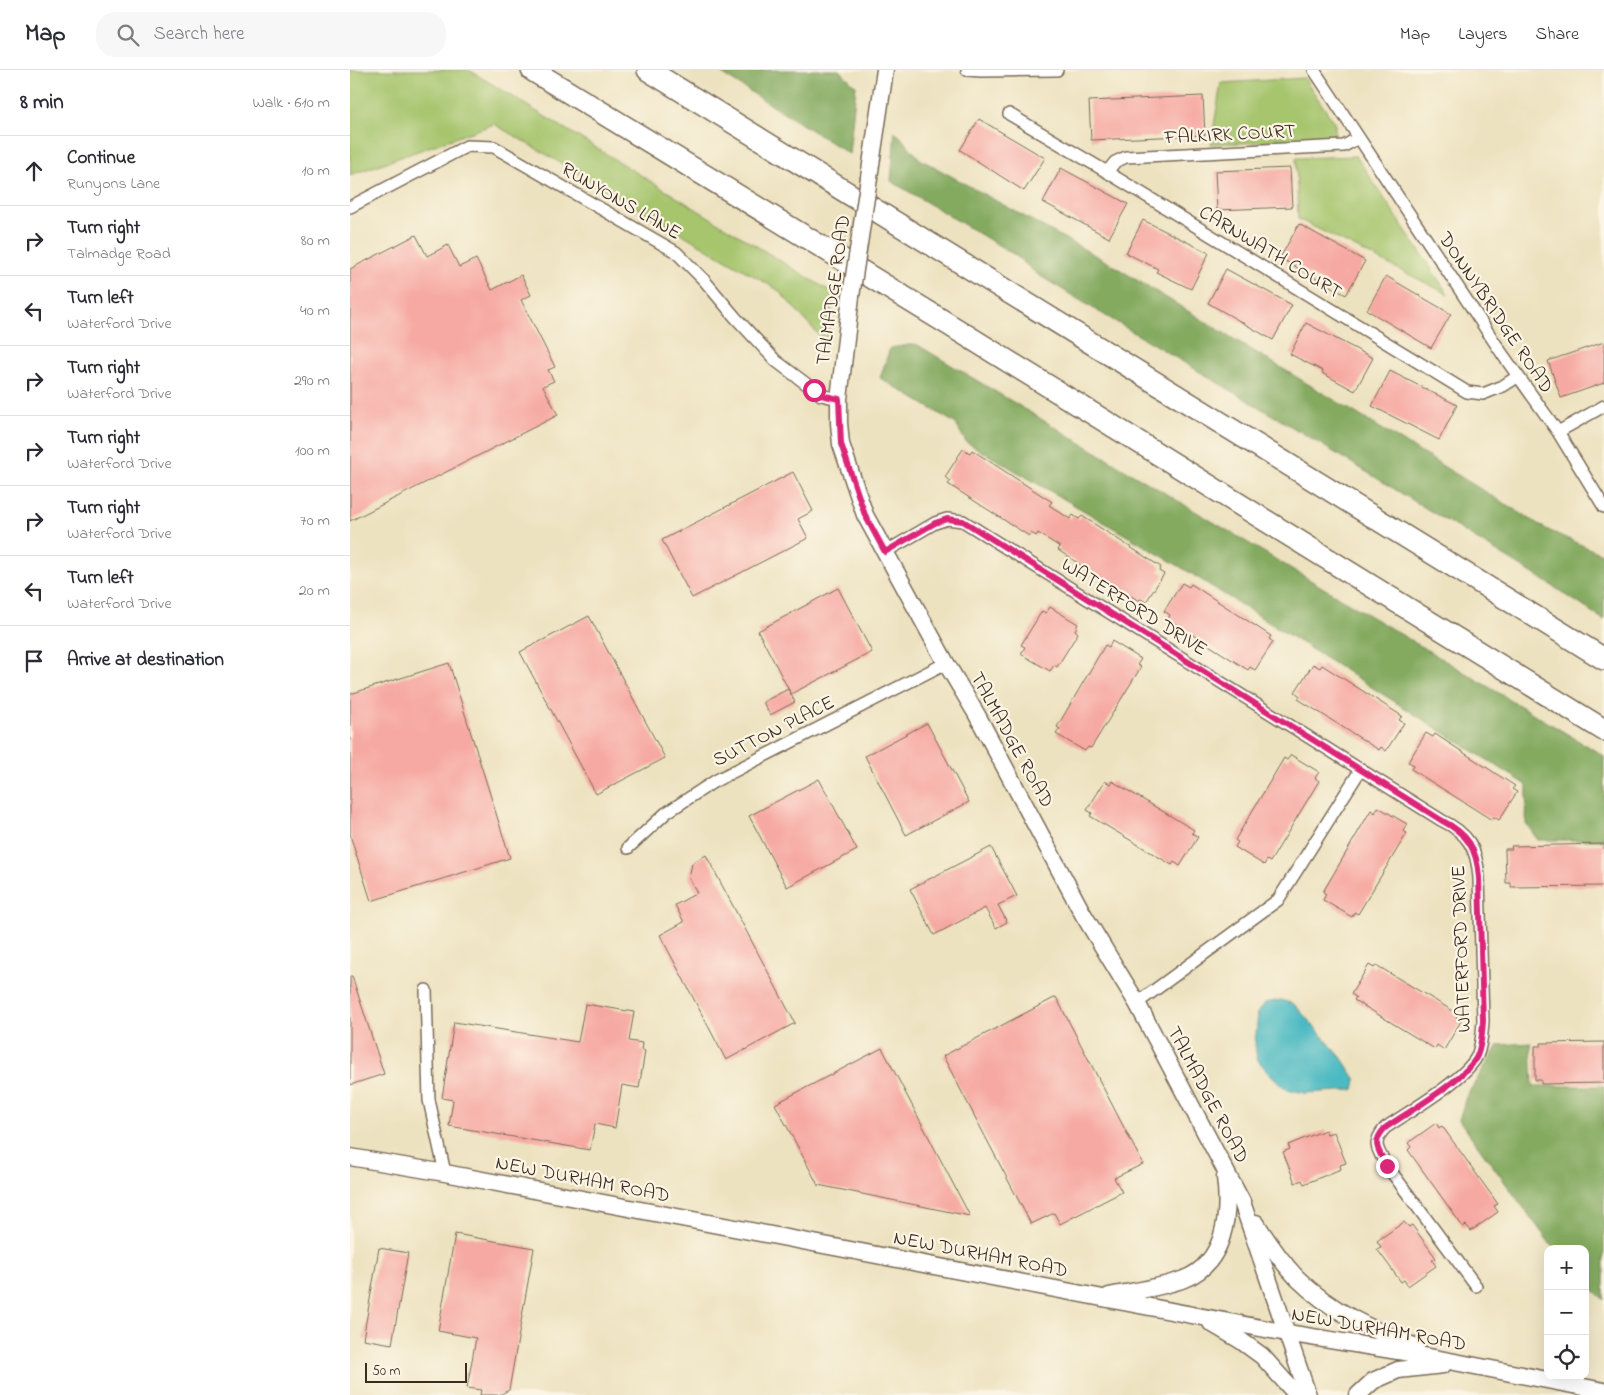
<!DOCTYPE html>
<meta charset="utf-8">
<style>
body{margin:0;font-family:"Indie Flower",sans-serif;background:#f7f7f7;color:#2b2b33}
.controls{position:absolute;right:15px;bottom:15px;display:grid;overflow:hidden;border-radius:10px;box-shadow:0 5px 20px #0002}
.controls button{width:45px;height:45px;display:grid;place-items:center;padding:0;border:0;border-bottom:1px solid #e1e1e2;background:#fff;color:#2b2b33;font:25px sans-serif}
.scale{position:absolute;left:15px;bottom:12px;width:102px;box-sizing:border-box;padding-left:5px;border:2px solid #3b2a1e;border-top:0;font-size:14px;line-height:18px;white-space:nowrap;color:#3b2a1e;-webkit-text-stroke:4px #fcf5e5;paint-order:stroke}
.stop{position:absolute;width:15px;height:15px;margin:-11px;border:4px solid #db2777;border-radius:50%;background:#fff}
.stop.end{background:#db2777;border-color:#fff;box-shadow:0 1px 5px #0008}
.list{margin:0;padding:0;list-style:none}
h2{display:flex;justify-content:space-between;align-items:center;height:65px;margin:0;padding:0 20px;font-size:21px}
h2 small{font-size:16px;font-weight:400;color:#7c7c81}
.list li{display:grid;grid-template-columns:32px 1fr auto;gap:15px;align-items:center;box-sizing:border-box;height:70px;padding:0 20px;border-top:1px solid #e1e1e2}
.list b{display:block;font-size:19px;white-space:nowrap}
.list p{margin:0;font-size:16px;white-space:nowrap;color:#7c7c81}
.list em{font-size:16px;font-style:normal;color:#7c7c81}
.icon{flex:none;width:28px;height:28px;fill:none;stroke:currentColor;stroke-width:2;stroke-linecap:round;stroke-linejoin:round}
.map{position:relative;flex:none;width:1254px;height:1325px;overflow:hidden}
header{display:flex;align-items:center;gap:30px;box-sizing:border-box;height:70px;padding:0 25px;background:#fff;border-bottom:1px solid #e1e1e2}
header strong{font-size:24px}
nav{display:flex;gap:28px;margin-inline-start:auto;font-size:18px}
.search{width:350px;height:45px;background:#f7f7f7;display:flex;align-items:center;gap:12px;box-sizing:border-box;padding:0 18px;border-radius:20px;color:#7c7c81;font-size:19px}
main{display:flex}
aside{flex:1;background:#fff}
.map>svg:first-child{display:block}
.green{fill:#a6c56d;stroke:#707846}
.forest{fill:#84aa60;stroke:#606a3f}
.water{fill:#4bbac2;stroke:#437270}
.building{fill:#f6a9a3}
.lines{fill:none;stroke-linecap:round;stroke-linejoin:round}
.street-casing{stroke:#796a57;stroke-width:14}
.secondary-casing{stroke:#796a57;stroke-width:19}
.highway-casing{stroke:#796a57;stroke-width:24}
.street{stroke:#fff;stroke-width:11}
.secondary{stroke:#fff;stroke-width:16}
.highway{stroke:#fff;stroke-width:21}
.secondary-bridge-casing{stroke:#796a57;stroke-width:19;stroke-linecap:butt}
.secondary-bridge{stroke:#fff;stroke-width:16}
.route{stroke:#db2777;stroke-width:6}
.labels{text-anchor:middle;stroke-width:4.5;stroke-linejoin:round;paint-order:stroke}
.street-label{font-size:20px;fill:#3b2a1e;stroke:#fcf5e5}
</style>
<header>
<strong>Map</strong>
<div class="search"><svg class="icon" aria-label="search" viewBox="0 0 24 24"><circle cx="10" cy="10" r="6"/><path d="M15 15l6 6"/></svg>Search here</div>
<nav><a>Map</a><a>Layers</a><a>Share</a></nav>
</header>
<main>
<aside>
<h2>8 min<small>Walk · 610 m</small></h2>
<ul class="list">
<li><svg class="icon" aria-label="ahead" viewBox="0 0 24 24"><path d="M12 20V5M6 11l6-6 6 6"/></svg><div><b>Continue</b><p>Runyons Lane</p></div><em>10 m</em></li>
<li><svg class="icon" aria-label="right" viewBox="0 0 24 24"><path d="M7 20v-9h11M14 6l5 5-5 5"/></svg><div><b>Turn right</b><p>Talmadge Road</p></div><em>80 m</em></li>
<li><svg class="icon" aria-label="left" viewBox="0 0 24 24"><path d="M17 20v-9H6M10 6l-5 5 5 5"/></svg><div><b>Turn left</b><p>Waterford Drive</p></div><em>40 m</em></li>
<li><svg class="icon" aria-label="right" viewBox="0 0 24 24"><path d="M7 20v-9h11M14 6l5 5-5 5"/></svg><div><b>Turn right</b><p>Waterford Drive</p></div><em>290 m</em></li>
<li><svg class="icon" aria-label="right" viewBox="0 0 24 24"><path d="M7 20v-9h11M14 6l5 5-5 5"/></svg><div><b>Turn right</b><p>Waterford Drive</p></div><em>100 m</em></li>
<li><svg class="icon" aria-label="right" viewBox="0 0 24 24"><path d="M7 20v-9h11M14 6l5 5-5 5"/></svg><div><b>Turn right</b><p>Waterford Drive</p></div><em>70 m</em></li>
<li><svg class="icon" aria-label="left" viewBox="0 0 24 24"><path d="M17 20v-9H6M10 6l-5 5 5 5"/></svg><div><b>Turn left</b><p>Waterford Drive</p></div><em>20 m</em></li>
<li><svg class="icon" aria-label="arrive" viewBox="0 0 24 24"><path d="M6 21V4h12l-3 4 3 4H6"/></svg><div><b>Arrive at destination</b></div></li>
</ul>
</aside>
<div class="map">
<svg width="1254" height="1325" viewBox="0 0 1254 1325">
<rect width="100%" height="100%" fill="#fcf5e5"/>
<filter id="ink" filterUnits="userSpaceOnUse"><feTurbulence type="fractalNoise" baseFrequency=".02" numOctaves="2"/><feDisplacementMap in="SourceGraphic" scale="10" xChannelSelector="R" yChannelSelector="G"/><feConvolveMatrix kernelMatrix="1 2 1 2 8 2 1 2 1" color-interpolation-filters="sRGB"/></filter>
<filter id="wash" filterUnits="userSpaceOnUse"><feTurbulence type="fractalNoise" baseFrequency=".0096" numOctaves="4" result="noise"/><feDisplacementMap in="SourceGraphic" scale="20" xChannelSelector="R" yChannelSelector="G"/><feGaussianBlur stdDeviation="1.12" result="paint"/><feColorMatrix in="noise" values="0 0 0 0 0 0 0 0 0 0 0 0 0 0 0 0 0 1.4 0 .05"/><feComposite in="paint" operator="in"/></filter>
<g filter="url(#wash)">
<rect width="100%" height="100%" fill="#ede2c0"/>
<path class="green" d="M0,0h119l364,223 -6,51 -49,-54 -284,-166 -144,51z
M954,8l31,46v10l-10,6 -114,4 10,-61z
M1006,86l92,138 -150,-75 -2,-61z"/>
<path class="forest" d="M366,0h123l17,16 -7,68z
M545,61l25,28 189,104 439,267 56,25v65l-59,-39 -226,-138 -233,-139 -49,-30 -22,-19 -124,-74z
M566,274l688,412v84h-66l-12,-16 1,-39 -343,-216 -218,-127 -11,-19 -75,-45 10,-30z
M1181,973l2,43h71v214l-19,-18v-33h-31l-95,-129 7,-23 32,-52z"/>
<path class="water" d="M931,930l13,4 47,53 15,23 -2,10 -49,3 -19,-4 -19,-18 -10,-12 -2,-15 3,-31 7,-10z"/>
<g id="blocks">
<path class="building" d="M853,26l2,39 -114,5 -2,-39z
M629,49l66,39 -21,33 -64,-41z
M711,98l67,36 -19,34 -66,-36z
M940,98l2,39 -75,3 -2,-39z
M793,150l66,33 -18,36 -35,-17 2,-3 -32,-16z
M949,154l66,37 -19,34 -66,-37z
M66,165l11,21 21,-11 11,22 17,-8 16,31 29,-15 10,20 -10,5 34,67 -7,3 6,11 -11,5 15,29 -208,106v-252z
M876,199l66,36 -19,35 -65,-37z
M1036,206l65,38 -20,34 -64,-38z
M956,253l67,35 -18,33 -33,-18 1,-2 -33,-17z
M1254,272v41l-43,15 -13,-37z
M1040,301l67,34 -18,35 -67,-34z
M613,379l7,4 2,-3 80,52 -3,3 21,14 3,-4 6,4 3,-3 79,51 -2,4 5,3 -18,28 -6,-3 -1,2 -46,-28 -35,-23 2,-3 -22,-14 -2,3 -5,-3 -2,3 -81,-52 3,-3 -6,-4z
M443,402l20,39 -15,8 10,19 -116,60 -30,-58z
M832,513l7,4 2,-3 80,52 -2,3 4,3 -18,28 -5,-3 -2,3 -80,-51 2,-4 -6,-4z
M488,518l34,64 -81,42 -33,-63z
M700,537l28,17 -3,6 3,3 -21,34 -3,-2 -4,6 -29,-17 4,-7 -4,-2 21,-34 4,2z
M239,546l76,142 -69,36 -76,-142z
M762,571l29,18 -4,6 4,2 -50,81 -3,-1 -3,4 -29,-17 4,-5 -3,-2 48,-82 4,2z
M99,593l61,195 -139,43 -21,-66v-141z
M963,594l7,4 2,-3 80,51 -3,4 5,3 -18,28 -5,-4 -2,3 -81,-51 2,-3 -5,-4z
M438,619l7,13 -25,13 -7,-13z
M577,653l42,79 -63,33 -41,-79z
M1076,663l7,4 2,-3 80,52 -3,3 5,3 -18,28 -5,-3 -2,3 -81,-51 3,-4 -6,-3z
M941,685l28,17 -4,6 4,3 -49,81 -3,-2 -3,5 -29,-18 3,-5 -3,-2 49,-82 3,2z
M469,709l38,71 -70,37 -38,-71z
M755,711l5,3 2,-3 82,49 -2,3 6,4 -18,29 -6,-4 -2,3 -82,-49 2,-3 -5,-3z
M1028,737l29,17 -4,7 4,2 -49,81 -4,-2 -2,5 -29,-17 3,-6 -3,-2 48,-82 4,3z
M1254,774v42l-93,1v-4h-5l-1,-34h7l-1,-3z
M641,777l26,49 -19,9 9,17 -11,6 -11,-20 -51,27 -24,-46z
M356,785l89,168 -69,37 -66,-125 24,-13 -9,-17 22,-12 -8,-15 3,-15z
M1019,895l5,3 2,-3 82,49 -2,3 5,4 -17,29 -7,-5 -2,4 -81,-49 2,-3 -5,-3z
M0,906h2l32,98 -34,11z
M706,927l87,167 -29,14 8,14 -62,32 -6,-11 -23,11 -88,-168z
M235,934l49,8 -5,29 13,2 -1,7 4,1 -6,37 -17,-3 -7,43 -20,-4 -5,26 -141,-24 4,-26 -11,-2 12,-76 124,20z
M1254,972v41l-63,1v-4h-6v-34h6v-3z
M532,978l88,168 -152,-31 -43,-81z
M1086,1053l3,5 3,-2 56,78 -4,2 4,6 -27,19 -5,-6 -3,2 -55,-77 3,-3 -3,-4z
M975,1060l2,4 7,-2 12,31 -6,2 1,4 -37,15 -2,-4 -7,3 -12,-31 7,-3 -2,-4z
M1054,1152l5,5 3,-2 24,33 -4,2 4,6 -28,20 -4,-6 -3,2 -24,-33 4,-2 -4,-6z
M105,1164l79,14 -25,142 -10,5h-19l1,-5 -14,-2 9,-50 -38,-7z
M29,1178l29,5 -16,91 -29,-5z"/>
</g>
</g>
<g filter="url(#ink)">
<use href="#blocks" fill-opacity="0" stroke="#796a57" stroke-width="1"/>
<g class="lines">
<defs>
<path id="street" d="M617,0l14,1 76,-1
M964,0l189,285 55,77 46,75
M659,44l98,58 360,220 16,2 20,-8 14,-9
M757,102l8,-10 11,-5 218,-11 14,-8
M0,137l117,-61 27,1 182,105 28,28 31,37 41,44 45,34 18,4
M1208,362l46,-26
M535,482l50,-29 12,-4 16,2 478,299c27,13 36,28 38,58l4,143c-1,12 -1,23 -6,35 -11,23 -69,56 -92,72 -14,16 -7,22 2,38l89,120
M278,778l38,-35 49,-32 231,-118
M76,920l3,110 16,73
M787,933l141,-103 83,-131"/>
<path id="secondary" d="M519,108l16,-108
M501,226l-12,103v24l2,21 24,71 81,148 31,52 106,199 54,89 105,199 66,193
M0,1087l95,16 842,160 111,18 206,40
M906,1153c12,19 25,38 41,55 33,33 77,53 119,69
M759,1226c24,-5 52,-8 75,-17 41,-16 46,-64 41,-102
M861,1253l29,17 22,16 35,39
M1008,1325l15,-14 25,-11 45,-5"/>
<path id="highway" d="M182,0l416,254 656,406
M298,0l956,589"/>
</defs>
<use href="#street" class="street-casing"/>
<use href="#secondary" class="secondary-casing"/>
<use href="#highway" class="highway-casing"/>
<use href="#street" class="street"/>
<use href="#secondary" class="secondary"/>
<use href="#highway" class="highway"/>
<defs>
<path id="secondary-bridge" d="M501,226l18,-118"/>
</defs>
<use href="#secondary-bridge" class="secondary-bridge-casing"/>
<use href="#secondary-bridge" class="secondary-bridge"/>
</g>
</g>
<g class="lines" filter="url(#ink)">
<path class="route" d="M464,320l7,5 18,4 2,45 24,71 20,37 50,-29 12,-4 16,2 478,299c27,14 36,28 38,58l4,143c-1,12 -1,23 -6,35 -11,23 -69,56 -92,72 -14,15 -7,22 2,38"/>
</g>
<g class="labels">
<g class="street-label">
<text transform="translate(880 63) rotate(-3)" y="7">FALKIRK COURT</text>
<text transform="translate(272 130) rotate(30)" y="7">RUNYONS LANE</text>
<text transform="translate(921 181) rotate(31)" y="7">CARNWATH COURT</text>
<text transform="translate(482 220) rotate(-82)" y="7">TALMADGE ROAD</text>
<text transform="translate(1147 242) rotate(56)" y="7">DONNYBRIDGE ROAD</text>
<text transform="translate(785 536) rotate(32)" y="7">WATERFORD DRIVE</text>
<text transform="translate(423 660) rotate(-27)" y="7">SUTTON PLACE</text>
<text transform="translate(663 669) rotate(61)" y="7">TALMADGE ROAD</text>
<text transform="translate(1110 879) rotate(-92)" y="7">WATERFORD DRIVE</text>
<text transform="translate(859 1024) rotate(62)" y="7">TALMADGE ROAD</text>
<text transform="translate(233 1108) rotate(11)" y="7">NEW DURHAM ROAD</text>
<text transform="translate(631 1183) rotate(11)" y="7">NEW DURHAM ROAD</text>
<text transform="translate(1029 1258) rotate(10)" y="7">NEW DURHAM ROAD</text>
</g>
</g>
</svg>
<div class="controls">
<button>+</button>
<button>−</button>
<button><svg class="icon" aria-label="locate" viewBox="0 0 24 24"><circle cx="12" cy="12" r="6"/><path d="M12 2v4M12 18v4M2 12h4M18 12h4"/></svg></button>
</div>
<div class="scale">50 m</div>
<div class="stop" style="left:464px;top:320px"></div>
<div class="stop end" style="left:1037px;top:1096px"></div>
</div>
</main>
